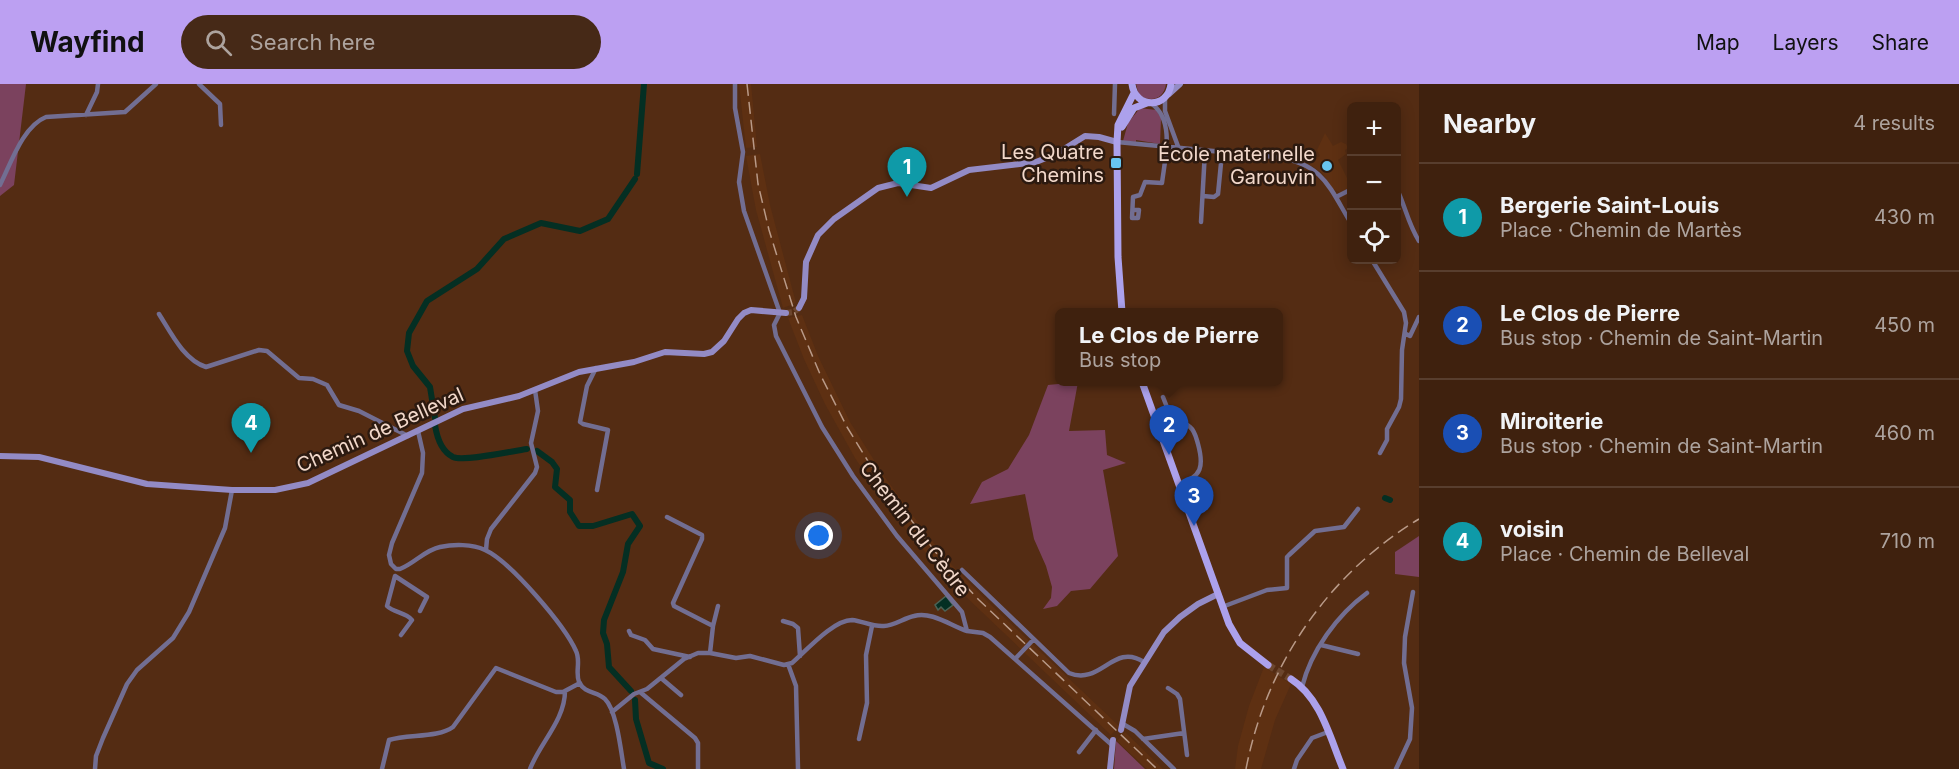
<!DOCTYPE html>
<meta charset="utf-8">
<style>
body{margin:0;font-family:Inter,sans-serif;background:#462917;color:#f1f3f6}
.controls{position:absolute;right:18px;top:18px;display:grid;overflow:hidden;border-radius:9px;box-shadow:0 3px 15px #0003}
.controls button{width:54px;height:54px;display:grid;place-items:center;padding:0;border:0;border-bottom:2px solid #583e2e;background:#3f210e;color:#f1f3f6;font:30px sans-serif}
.you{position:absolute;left:819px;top:452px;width:21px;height:21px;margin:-15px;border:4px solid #fff;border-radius:50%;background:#1a73e8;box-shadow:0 0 0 9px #1a73e833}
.badge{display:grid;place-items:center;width:39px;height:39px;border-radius:50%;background:#bca0f2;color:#fff;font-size:20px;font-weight:700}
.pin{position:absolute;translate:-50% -50px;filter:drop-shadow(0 2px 3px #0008)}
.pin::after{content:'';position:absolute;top:32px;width:21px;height:18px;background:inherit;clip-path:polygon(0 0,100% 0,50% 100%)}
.popup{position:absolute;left:1055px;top:224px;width:228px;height:78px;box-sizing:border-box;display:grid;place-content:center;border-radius:9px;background:#3f210e;filter:drop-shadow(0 2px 4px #0005);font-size:20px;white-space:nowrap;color:#ada39e}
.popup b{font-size:22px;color:#f1f3f6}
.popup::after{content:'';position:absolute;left:50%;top:100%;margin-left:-12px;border:12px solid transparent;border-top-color:#3f210e}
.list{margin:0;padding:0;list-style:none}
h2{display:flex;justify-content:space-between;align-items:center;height:78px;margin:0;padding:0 24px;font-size:26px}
h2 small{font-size:20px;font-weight:400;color:#ada39e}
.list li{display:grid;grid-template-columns:39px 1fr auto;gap:18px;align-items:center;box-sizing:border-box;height:108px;padding:0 24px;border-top:2px solid #583e2e}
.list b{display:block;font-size:22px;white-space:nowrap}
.list p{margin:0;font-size:20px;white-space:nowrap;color:#ada39e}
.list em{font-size:20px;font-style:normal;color:#ada39e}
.icon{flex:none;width:33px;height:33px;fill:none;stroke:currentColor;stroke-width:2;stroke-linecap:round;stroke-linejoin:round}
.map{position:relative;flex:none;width:1419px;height:685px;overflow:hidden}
header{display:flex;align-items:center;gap:36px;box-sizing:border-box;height:84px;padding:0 30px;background:#bca0f2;color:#111}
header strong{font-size:28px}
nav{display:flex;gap:33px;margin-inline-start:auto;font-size:21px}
.search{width:420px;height:54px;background:#462917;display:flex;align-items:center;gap:15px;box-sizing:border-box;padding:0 21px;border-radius:33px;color:#ada39e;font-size:22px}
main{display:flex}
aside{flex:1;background:#3f210e}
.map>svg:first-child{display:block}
.built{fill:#5e3012}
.green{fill:#7b425e}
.water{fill:#042f23;stroke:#4b6255;stroke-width:1.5}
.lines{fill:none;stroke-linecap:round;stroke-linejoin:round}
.canal{stroke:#042f23;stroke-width:6}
.secondary-tunnel{stroke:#6c462e;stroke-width:6;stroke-dasharray:6 3;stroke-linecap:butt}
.primary-tunnel{stroke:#6c462e;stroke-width:7;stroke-dasharray:7 3.5;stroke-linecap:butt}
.street{stroke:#726e92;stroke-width:4.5}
.secondary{stroke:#938bc5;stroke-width:6}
.primary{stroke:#aca1ec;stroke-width:7}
.rail{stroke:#b99a88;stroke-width:1.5;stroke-dasharray:12 6;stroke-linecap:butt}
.poi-dot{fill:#67c4ef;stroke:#2c1a10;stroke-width:2}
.labels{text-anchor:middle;stroke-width:5;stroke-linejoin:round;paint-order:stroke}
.poi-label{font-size:20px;fill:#f2d8ca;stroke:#2c1a10;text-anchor:end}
.street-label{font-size:20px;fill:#f2d8ca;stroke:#2c1a10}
</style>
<header>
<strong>Wayfind</strong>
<div class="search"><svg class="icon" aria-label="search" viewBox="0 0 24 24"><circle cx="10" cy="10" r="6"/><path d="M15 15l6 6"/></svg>Search here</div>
<nav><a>Map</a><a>Layers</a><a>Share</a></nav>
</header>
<main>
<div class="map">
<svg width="1419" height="685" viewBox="0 0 1419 685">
<rect width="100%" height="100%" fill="#542c13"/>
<path class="built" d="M739,0h12l6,63 -11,1z
M1325,49l8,13 8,-4 5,2 2,4 -3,2 1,4 -8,6 13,26 -10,7 -8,-4 -11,-16 -14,-10 12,-7 -3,-6z
M760,70l10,51 26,98 -13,5 -27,-98 -10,-54z
M802,231l16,41 32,66 34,54 38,52 25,32 41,42 131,124 -8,9 -149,-142 -45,-50 -30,-38 -32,-47 -30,-54 -21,-45 -16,-41z
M1264,583l27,17 -16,36 -14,49h-26l3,-23 11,-40z
M1125,648l38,37h-16l-30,-28z"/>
<path class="green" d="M0,0h26l-12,101 -14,11z
M1136,0h30c-2,15 -15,19 -27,11z
M1140,24l16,2 5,8 -1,26 -24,-4v2l-13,-1 5,-18z
M1078,298l-9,49 36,-1 2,25 19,8 -23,7 15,86 -28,33 -19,2 -14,15 -14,3 8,-11 1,-11 -6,-21 -12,-27 -9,-45 -55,10 12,-22 26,-13 21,-34 19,-50z
M1419,452v41l-24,-3v-22z
M1116,657l29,28h-31z"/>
<path class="water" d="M946,512l7,9 -8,6 -4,-4 -3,3 -3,-5z"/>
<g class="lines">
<path class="canal" d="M637,90l7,-90
M435,334l-5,-31 -17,-21 -6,-15 2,-18 18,-32 50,-32 27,-30 37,-16 39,8 28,-12 27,-40
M435,341c2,13 6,26 18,32 11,5 59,-6 74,-8
M537,367l15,11 5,7 -2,18 15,13v12l9,14h14l39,-12 8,12 -12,18 -5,28 -19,48 -1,13 4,11 2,23 22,24
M1385,414l5,2
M635,616l1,19 13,44 14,6"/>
<path class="secondary-tunnel" d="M786,229l8,-1 5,-4"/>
<path class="primary-tunnel" d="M1268,581l23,14"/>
<path class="street" d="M199,0l21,20 1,21
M735,0v24l8,44 -4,30 5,29 36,102 -6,12 2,11 46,91 31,49 44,60 65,76 5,19 16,2 7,4 122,108
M1165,15v12l14,38
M1114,30l1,-30
M86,31l11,-23 1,-8
M1117,58l159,15c48,7 53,30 76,68
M0,101c11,-22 23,-59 46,-68l79,-5 31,-28
M1396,103c9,18 12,37 23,54
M1203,112l11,1 4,-3 4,-41
M1336,113l16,-8
M1133,126h6l-1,8h-6l1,-21 7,-2 5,-13 17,1c3,-25 13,-62 -10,-79
M1201,138l4,-71
M1372,176l32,52 2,11 -4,27 -1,49 -2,8 -12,22v11l-7,13
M159,230c12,19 25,46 47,53l53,-17 8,1 32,27 14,1 14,6 12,20 20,6 49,25
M1406,250l4,2 9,-19
M596,284l-9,18 -7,36 3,2 25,6 -11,60
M1163,313l9,23c6,3 13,2 18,7 5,4 6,10 8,17 6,22 4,33 -19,40
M418,347l5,22 -1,20 -30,70 -3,12 2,9 5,5h4c15,-6 25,-19 40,-22 14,-3 32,-3 45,3 25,11 80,76 91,101 5,10 -1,21 3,31 6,12 18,9 26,17 12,12 16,53 19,70
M667,433l35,18v4l-29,64 1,3 39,20 -3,27
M486,466l1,-11 4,-10 44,-56 2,-6 -6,-24 7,-32 -3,-21
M962,486l107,103c32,13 44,-31 75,-11
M1222,523l45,-17 20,-2v-31l2,-2 26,-24 29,-4 14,-18
M783,537l10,3 5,4 2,28
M713,542l5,-20
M629,547l2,4 14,5 8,9 37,8
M401,551l11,-15c-6,-8 -18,-7 -25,-14l8,-30 32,21 -7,14
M1321,561l37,9
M1015,575l18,-19
M788,580l8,22 2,83
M661,594l20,17
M1302,603c9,-36 35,-72 65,-94
M1168,604l9,6 3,5 7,56
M640,608l55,46 3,5v26
M612,628l22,-18 13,-5 37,-30 14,-6h12l26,5 14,-2 34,9 8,-2c14,-12 41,-43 60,-43 11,1 20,7 32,6 10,0 20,-8 30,-10 18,-5 37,10 53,15
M1123,640l12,7 39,38
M859,655l8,-36 -1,-48 6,-29
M1143,655l41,-6
M1079,668l17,-22
M95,685l1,-13 7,-18 24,-54 10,-14 36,-32 16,-26 36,-84 7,-38
M382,685l7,-29c19,-6 49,-2 64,-13l43,-59 60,24h7l17,-9
M530,685c10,-26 35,-49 35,-78
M1294,685l3,-9 15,-22 16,-6
M1396,685l14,-30 2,-31 -8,-45 1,-26 8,-45"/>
<path class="secondary" d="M1169,10l11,-10
M799,224l5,-10 2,-36 12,-27 16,-16 44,-31 20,-5 33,5 38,-18 67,-8 20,-8 29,-18 14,1 18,5
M0,372l39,1 108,27 85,6h43l33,-7 155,-74 56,-13 60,-24 55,-10 31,-10 39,2 8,-2 12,-11 14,-22 6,-6 7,-3 35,3
M1121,646l9,-44 34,-54 16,-15 18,-13 20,-10
M1110,685l3,-29"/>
<path class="primary" d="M1132,0c3,25 36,25 39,0
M1122,43l12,-19 13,-5
M1122,228l-4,-55 -1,-115 1,-17 16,-32
M1142,298l87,242 11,19 28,22
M1291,595c30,19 39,59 52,90"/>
<path class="rail" d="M747,0l11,100 11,46 27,87 24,57 27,53 27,44 69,91 36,38 178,169
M1246,685c20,-104 82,-195 173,-250"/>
</g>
<g class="poi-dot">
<rect x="1110" y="73" width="12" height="12" rx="3"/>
<circle cx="1327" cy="82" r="6"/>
</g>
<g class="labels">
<g class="poi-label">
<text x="1104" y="75">Les Quatre<tspan x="1104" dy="23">Chemins</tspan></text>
<text x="1315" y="77">École maternelle<tspan x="1315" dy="23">Garouvin</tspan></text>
</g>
<g class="street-label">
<text transform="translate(380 346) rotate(-24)" y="7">Chemin de Belleval</text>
<text transform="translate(915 445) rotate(52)" y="7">Chemin du Cèdre</text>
</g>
</g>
</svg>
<div class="controls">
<button>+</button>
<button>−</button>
<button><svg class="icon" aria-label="locate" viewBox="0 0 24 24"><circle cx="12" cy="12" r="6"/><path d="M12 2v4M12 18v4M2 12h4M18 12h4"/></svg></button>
</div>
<div class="you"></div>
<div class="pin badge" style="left:907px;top:113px;background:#0f9aa8">1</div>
<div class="pin badge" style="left:1169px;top:371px;background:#1a4fb4">2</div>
<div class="popup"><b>Le Clos de Pierre</b>Bus stop</div>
<div class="pin badge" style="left:1194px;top:442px;background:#1a4fb4">3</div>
<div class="pin badge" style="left:251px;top:369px;background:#0f9aa8">4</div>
</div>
<aside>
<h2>Nearby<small>4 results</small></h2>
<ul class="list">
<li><span class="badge" style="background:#0f9aa8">1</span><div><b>Bergerie Saint-Louis</b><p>Place · Chemin de Martès</p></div><em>430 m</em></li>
<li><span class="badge" style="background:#1a4fb4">2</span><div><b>Le Clos de Pierre</b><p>Bus stop · Chemin de Saint-Martin</p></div><em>450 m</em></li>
<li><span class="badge" style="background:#1a4fb4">3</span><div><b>Miroiterie</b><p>Bus stop · Chemin de Saint-Martin</p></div><em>460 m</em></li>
<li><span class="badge" style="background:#0f9aa8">4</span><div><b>voisin</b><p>Place · Chemin de Belleval</p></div><em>710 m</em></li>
</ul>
</aside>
</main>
